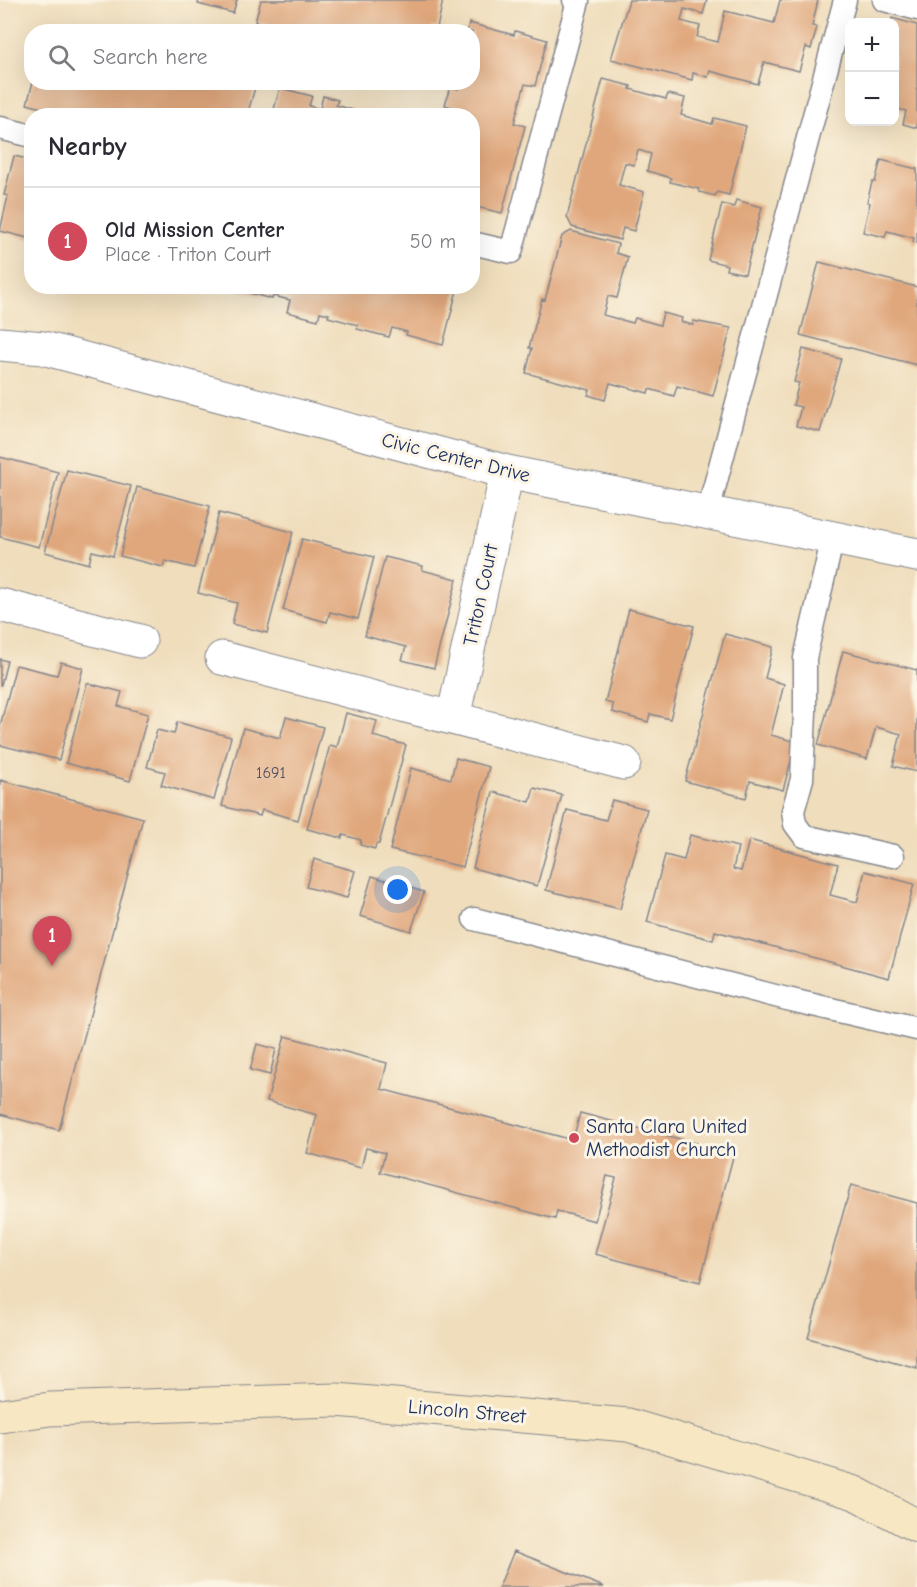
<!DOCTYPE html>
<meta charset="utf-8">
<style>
body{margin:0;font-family:"Comic Neue",sans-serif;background:#f2f2f3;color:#2b2b33}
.controls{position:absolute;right:18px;top:18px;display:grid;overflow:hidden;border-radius:12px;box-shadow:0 6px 24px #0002}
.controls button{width:54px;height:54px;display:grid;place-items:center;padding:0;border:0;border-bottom:2px solid #e1e1e2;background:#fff;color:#2b2b33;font:30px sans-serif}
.you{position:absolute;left:398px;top:890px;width:21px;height:21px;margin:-15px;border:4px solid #fff;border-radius:50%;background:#1a73e8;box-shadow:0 0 0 9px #1a73e833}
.badge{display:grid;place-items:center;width:39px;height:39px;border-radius:50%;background:#d1495b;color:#fff;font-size:20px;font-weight:700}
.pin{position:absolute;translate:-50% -50px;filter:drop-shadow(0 2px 3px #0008)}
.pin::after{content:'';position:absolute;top:32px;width:21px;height:18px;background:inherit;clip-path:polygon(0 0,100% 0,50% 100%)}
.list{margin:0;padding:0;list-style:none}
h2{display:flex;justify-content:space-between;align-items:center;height:78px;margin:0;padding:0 24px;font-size:26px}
h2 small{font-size:20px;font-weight:400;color:#7c7c81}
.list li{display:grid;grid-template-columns:39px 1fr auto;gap:18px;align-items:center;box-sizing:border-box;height:108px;padding:0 24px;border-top:2px solid #e1e1e2}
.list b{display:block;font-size:22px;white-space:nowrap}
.list p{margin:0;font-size:20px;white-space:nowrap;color:#7c7c81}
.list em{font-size:20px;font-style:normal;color:#7c7c81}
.icon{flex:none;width:33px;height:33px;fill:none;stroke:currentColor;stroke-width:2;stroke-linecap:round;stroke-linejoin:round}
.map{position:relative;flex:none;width:917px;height:1587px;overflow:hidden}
.search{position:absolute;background:#fff;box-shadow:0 6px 24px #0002;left:24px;top:24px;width:456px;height:66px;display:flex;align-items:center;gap:15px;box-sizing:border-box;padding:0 21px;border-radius:24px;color:#7c7c81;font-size:22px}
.panel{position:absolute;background:#fff;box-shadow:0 6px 24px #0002;left:24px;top:108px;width:456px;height:186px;border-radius:24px}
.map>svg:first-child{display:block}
.building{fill:#e0a77d}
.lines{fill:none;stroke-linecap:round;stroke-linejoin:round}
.lane-casing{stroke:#85868c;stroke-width:25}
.street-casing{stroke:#85868c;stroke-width:35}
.secondary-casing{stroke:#85868c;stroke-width:35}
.lane{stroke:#fff;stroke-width:22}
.street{stroke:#fff;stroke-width:33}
.secondary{stroke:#f7e8c3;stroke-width:33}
.poi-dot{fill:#d1495b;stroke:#fcf5e5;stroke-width:2}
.labels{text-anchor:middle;stroke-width:6;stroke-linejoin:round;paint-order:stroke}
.number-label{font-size:16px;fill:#4c4d66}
.street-label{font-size:20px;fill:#1b2f5e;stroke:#fcf5e5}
.poi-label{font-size:20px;fill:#1b2f5e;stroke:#fcf5e5;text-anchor:start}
</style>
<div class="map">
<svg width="917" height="1587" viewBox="0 0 917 1587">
<rect width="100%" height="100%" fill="#fcf5e5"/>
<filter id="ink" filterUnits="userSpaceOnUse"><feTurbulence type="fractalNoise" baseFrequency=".0167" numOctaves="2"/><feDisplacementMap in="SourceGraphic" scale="12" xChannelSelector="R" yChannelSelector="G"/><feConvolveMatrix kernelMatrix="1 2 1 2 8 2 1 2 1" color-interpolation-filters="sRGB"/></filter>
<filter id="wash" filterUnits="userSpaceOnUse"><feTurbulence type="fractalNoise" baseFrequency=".008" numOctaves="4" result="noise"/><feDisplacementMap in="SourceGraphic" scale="24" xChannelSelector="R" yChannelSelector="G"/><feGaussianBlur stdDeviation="1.35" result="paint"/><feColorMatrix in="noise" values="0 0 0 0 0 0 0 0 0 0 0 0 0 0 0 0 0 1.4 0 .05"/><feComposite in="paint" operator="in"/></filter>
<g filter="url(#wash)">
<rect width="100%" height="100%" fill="#efddbb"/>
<g id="blocks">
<path class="building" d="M199,0h38l-4,13 -35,-9z
M261,0h182l-6,28 -5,-1 -1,5h-123l2,-8 -10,-2 -1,6 -9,-3 -2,6 -33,-9z
M629,0h78l-4,14 -19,-5 -3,12 19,5 -3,11 21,5 7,-31 49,12 6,-23h38l-6,26 5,1 -6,22 -5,-2 -7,24 -35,-9 -6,22 -48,-13 -2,6 -15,-4 -1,7 -81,-21z
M892,18l25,7v103l-14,-4 3,-13 -12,-3v-86h-3z
M469,23l45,12 1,-4 32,9 -12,46 -10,-2 -11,39 11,3 -23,87 -30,-7v-90h-23l2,-9 -6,-2 5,-19 8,3 2,-7h12v-50h-5z
M603,79l28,7 -1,3 36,10 2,-5 17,4 -4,17 31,9 2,-6 32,8 -17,69 -12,-3 -2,4 -16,-4v-3l-29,-7 1,-4 -24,-7 4,-17 -13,-4 -4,15 -9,-2 -6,22 25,7 -10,39 -11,-3 -3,12 -48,-13 -5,-10z
M33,82h218l5,2 -9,32h-176l-44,-12z
M280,88l32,8 -3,10 11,3 3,-13 15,4 -2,5 27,8 1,-3 20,6h-112z
M14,156l18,4v79l-32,-8 8,-35 -4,-1z
M881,160l36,9v74l-4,-1 1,-4 -27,-7 -2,6 -22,-5 7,-29 -3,-1 5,-20h3z
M736,200l26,7 -17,67 -19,-4 1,-5 -19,-5 14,-56 12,3z
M571,231l47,13 -2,9 12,4 -11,41 -9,-2 -5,19 30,8 2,-5 25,7 3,-12 19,5 -1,4 12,3v-4l38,7 -18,68 -36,-10 -3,10 -25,-7 -1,4 -38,-10 -5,17 -17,-5 2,-5 -64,-17 6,-25h-3l13,-49 3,1 17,-64z
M819,262l98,25v78l-117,-30z
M238,286h220l-15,59 -37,-10 1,-3 -15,-4 -3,9 -32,-8 1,-4 -30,-8 1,-3 -9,-2 -2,8 -31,-8 3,-12 -17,-4 -1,3 -35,-9z
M803,349l38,10 -21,73 -24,-6 5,-19 -8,-2 6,-22 -5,-1z
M0,457l58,15 -19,75 -39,-10z
M67,470l64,16 -18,70 -21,-5 -3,13 -44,-12z
M137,487l73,19 -16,62 -29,-7 -2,6 -43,-11z
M219,513l74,19 -26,101 -35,-9 5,-21 -39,-10z
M302,539l72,18 -16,62 -28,-7 -3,10 -44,-12z
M385,557l38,9 -1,4 35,9 -23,89 -32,-8 4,-13 -41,-11z
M629,609l65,17 -24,93 -20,-5 -2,8 -36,-10 1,-8 -8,-2z
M725,634l48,13 -8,31 19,6 -13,51 25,7 -13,48 -33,-9 -4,17 -61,-17z
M843,651l74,19v102l-24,-6 8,-32 -25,-7 -9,32 -49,-14z
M0,659l7,2 -6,24h-1z
M61,662l22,6 -24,92 -59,-15v-19l16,-61 41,10z
M87,683l35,9 -4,14 30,8 -18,67 -64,-18z
M346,713l31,8 -4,15 33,9 -27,99h-3l-1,5 -15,-4 1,-5 -18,-5 -1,3 -35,-9 23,-84 7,2z
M286,717l37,10 -25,93 -36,-10 -2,6 -38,-10 21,-78 37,10z
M177,722l54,15 -17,63 -53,-15 4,-13 -18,-5 10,-37 17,4z
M456,758l33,9 -26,100 -73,-17 21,-82 40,11z
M0,780l143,38 -84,312 -59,-16z
M534,788l28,7 -25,91 -64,-18 20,-76 37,10z
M612,800l35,9 -27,100 -74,-19 21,-80 39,10z
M690,835l48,12 -5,22 8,2 8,-31 89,24 -8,31 27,7 8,-31 49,13 -25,94 -174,-47 -2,9 -66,-18 18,-67 19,5z
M314,859l41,12 -8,27 -41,-11z
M372,876l52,16 -13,39 -51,-15z
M285,1036l102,27 -6,26 192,51 7,-27 154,40 -34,129 -105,-28 21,-76 -9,-2 -12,45 -38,-10 -2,8 -175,-47 5,-19 -19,-5 -5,20 -54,-15 10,-38 -50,-14z
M257,1044l19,5 -6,26 -20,-5z
M851,1185l66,18v165l-109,-30z
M514,1551l90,36h-105z"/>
</g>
</g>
<g filter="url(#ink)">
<use href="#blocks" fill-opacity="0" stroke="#85868c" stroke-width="1.5"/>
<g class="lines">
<defs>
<path id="lane" d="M884,0l33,9
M0,128l32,8
M472,243l39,9 67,-251 -4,-1
M708,511l137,-511
M833,537l-28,121v54l-3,67 -9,32 2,13 9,12 89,20
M474,919l313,80 130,30"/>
<path id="street" d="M0,344l43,4 464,124 410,83
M0,605l140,36
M222,658l402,105
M453,718l54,-246"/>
<path id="secondary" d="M0,1416l50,-7 286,-9 292,25 227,68 62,33"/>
</defs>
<use href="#lane" class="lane-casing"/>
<use href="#street" class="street-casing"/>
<use href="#secondary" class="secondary-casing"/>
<use href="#lane" class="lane"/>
<use href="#street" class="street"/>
<use href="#secondary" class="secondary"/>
</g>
</g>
<circle class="poi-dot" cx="574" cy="1138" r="6"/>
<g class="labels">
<g class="number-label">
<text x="271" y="778">1691</text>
</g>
<g class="street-label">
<text transform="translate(456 457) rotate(14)" y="7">Civic Center Drive</text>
<text transform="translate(480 595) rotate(-78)" y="7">Triton Court</text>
<text transform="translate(467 1411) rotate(5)" y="7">Lincoln Street</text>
</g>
<g class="poi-label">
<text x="586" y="1133">Santa Clara United<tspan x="586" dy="23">Methodist Church</tspan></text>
</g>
</g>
</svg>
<div class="controls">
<button>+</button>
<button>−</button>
</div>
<div class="you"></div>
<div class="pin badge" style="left:52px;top:966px">1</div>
<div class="search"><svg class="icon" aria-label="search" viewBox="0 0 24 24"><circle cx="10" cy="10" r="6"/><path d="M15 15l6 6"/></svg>Search here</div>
<section class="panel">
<h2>Nearby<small></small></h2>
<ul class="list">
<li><span class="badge">1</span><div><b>Old Mission Center</b><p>Place · Triton Court</p></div><em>50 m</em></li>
</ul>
</section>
</div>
